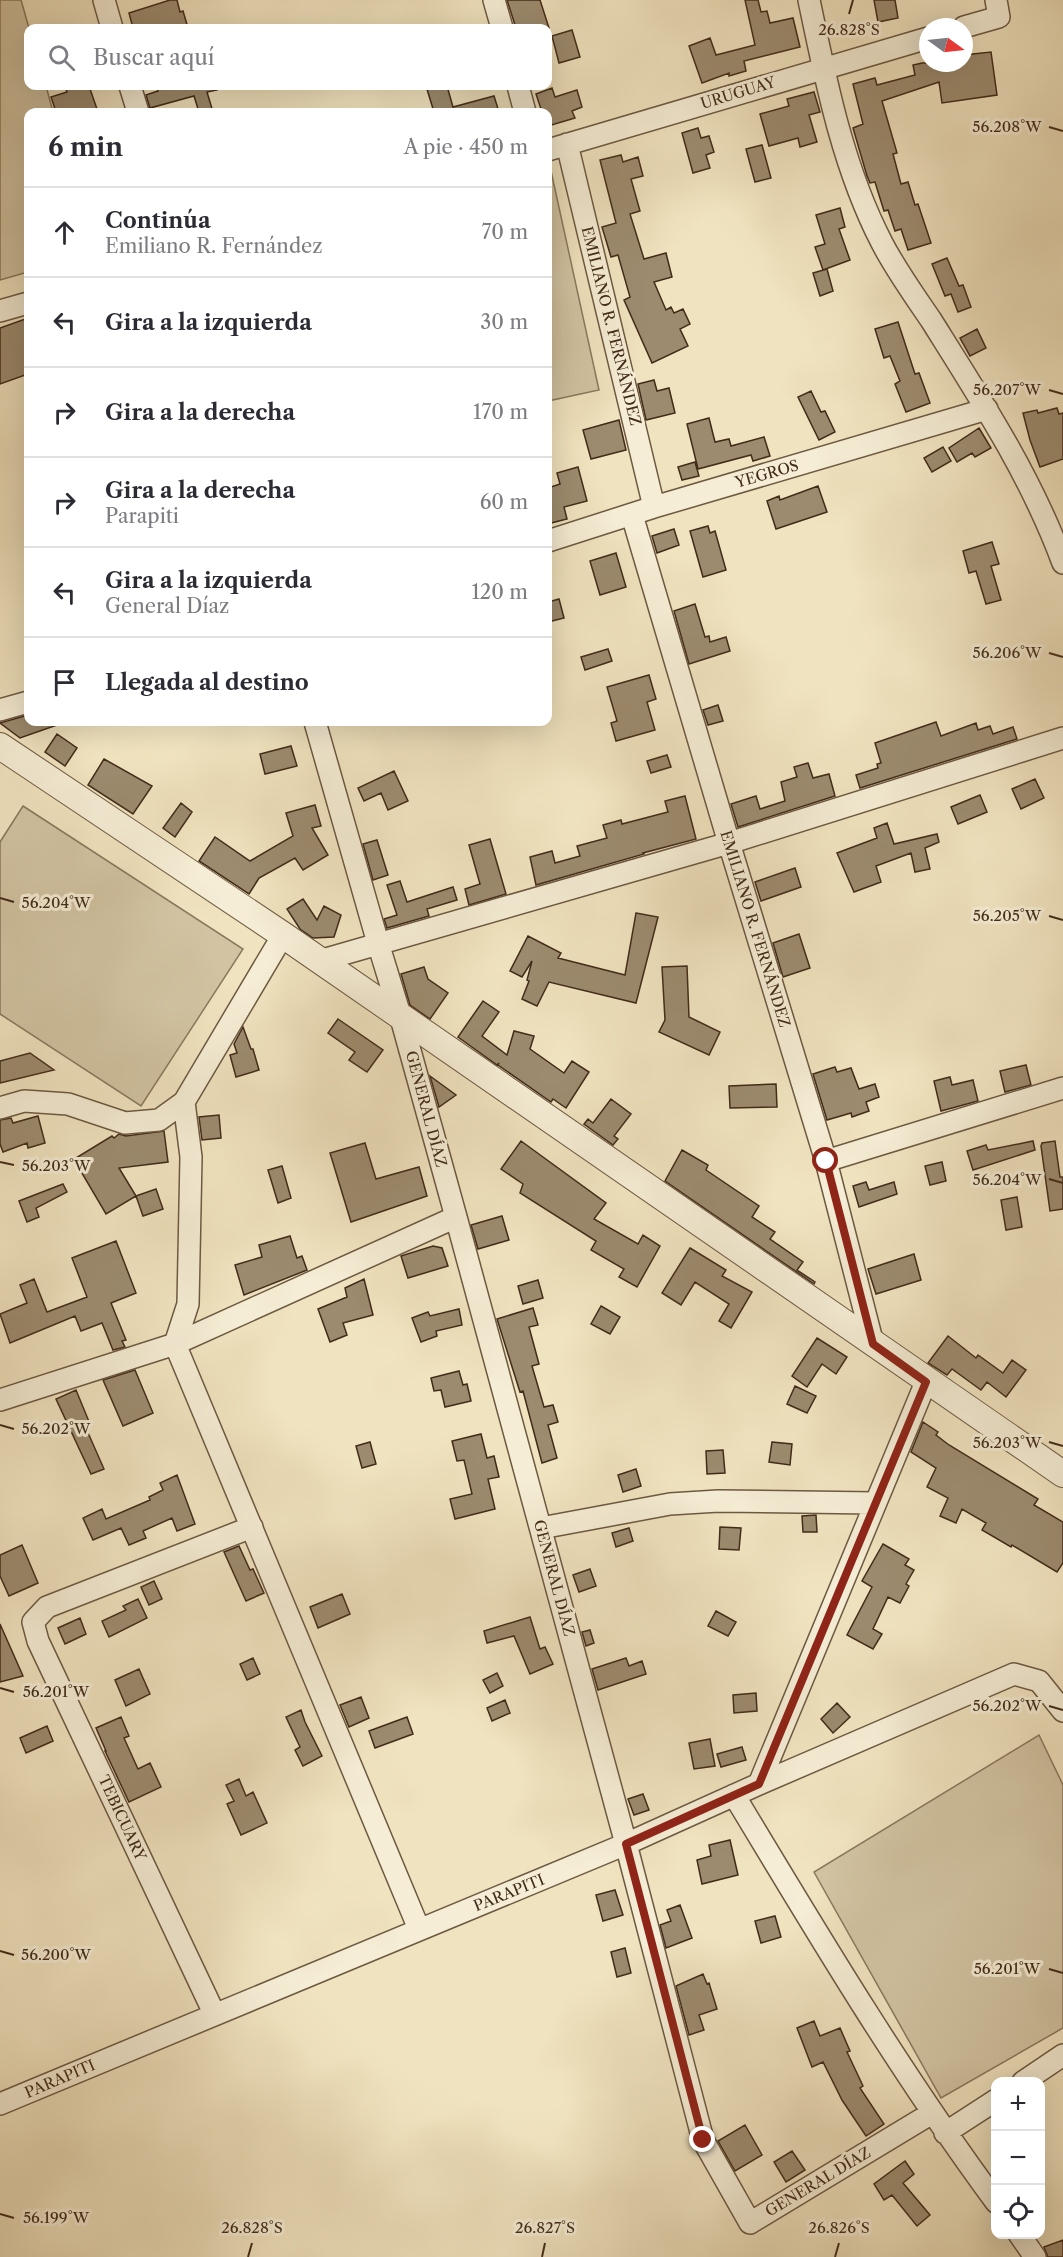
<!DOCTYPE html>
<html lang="es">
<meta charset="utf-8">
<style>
body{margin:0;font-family:"Libre Caslon Text",serif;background:#f2f2f3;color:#2b2b33}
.controls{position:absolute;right:18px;bottom:18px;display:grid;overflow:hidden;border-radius:12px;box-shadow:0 6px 24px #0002}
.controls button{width:54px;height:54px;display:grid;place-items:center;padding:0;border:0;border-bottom:2px solid #e1e1e2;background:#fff;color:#2b2b33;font:30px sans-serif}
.compass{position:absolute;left:919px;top:18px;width:54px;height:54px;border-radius:50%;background:#fff;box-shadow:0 6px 24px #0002;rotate:105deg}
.stop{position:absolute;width:18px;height:18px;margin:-14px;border:4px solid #8f2418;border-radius:50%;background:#fff}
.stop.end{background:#8f2418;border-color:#fff;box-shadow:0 2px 6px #0008}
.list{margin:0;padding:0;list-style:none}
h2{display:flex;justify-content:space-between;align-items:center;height:78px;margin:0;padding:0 24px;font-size:26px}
h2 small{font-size:20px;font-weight:400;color:#7c7c81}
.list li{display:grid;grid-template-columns:39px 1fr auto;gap:18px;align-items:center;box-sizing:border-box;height:90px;padding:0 24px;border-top:2px solid #e1e1e2}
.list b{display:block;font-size:22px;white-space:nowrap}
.list p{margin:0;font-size:20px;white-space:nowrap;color:#7c7c81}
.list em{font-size:20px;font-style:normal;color:#7c7c81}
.icon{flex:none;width:33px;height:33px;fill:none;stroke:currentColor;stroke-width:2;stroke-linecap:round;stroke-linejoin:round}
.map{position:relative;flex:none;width:1063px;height:2257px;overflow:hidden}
.search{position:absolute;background:#fff;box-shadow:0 6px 24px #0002;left:24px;top:24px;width:528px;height:66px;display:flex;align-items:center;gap:15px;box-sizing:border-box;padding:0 21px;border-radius:12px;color:#7c7c81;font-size:22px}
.panel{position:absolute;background:#fff;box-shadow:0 6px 24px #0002;left:24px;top:108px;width:528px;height:618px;border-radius:12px}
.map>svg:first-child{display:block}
.green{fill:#d2c4a3;stroke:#8a785e;stroke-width:1.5}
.building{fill:#9c8b6f;stroke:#412b19;stroke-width:1.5}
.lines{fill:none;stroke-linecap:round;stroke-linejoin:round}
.minor-casing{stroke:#6d5942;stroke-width:24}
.tertiary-casing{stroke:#6d5942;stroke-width:28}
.minor{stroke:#f5edd5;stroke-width:21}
.tertiary{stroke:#f5edd5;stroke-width:26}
.route{stroke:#8f2418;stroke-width:8}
.ticks{fill:none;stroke:#412b19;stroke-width:2}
.labels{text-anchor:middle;stroke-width:6;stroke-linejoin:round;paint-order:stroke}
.street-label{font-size:15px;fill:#412b19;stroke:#f5edd5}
.ticks-label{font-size:15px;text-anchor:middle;fill:#412b19;stroke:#f5edd5;stroke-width:6;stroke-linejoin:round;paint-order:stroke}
</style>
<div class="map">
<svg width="1063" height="2257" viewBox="0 0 1063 2257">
<rect width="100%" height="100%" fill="#f0e3bf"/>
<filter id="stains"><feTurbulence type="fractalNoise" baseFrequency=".00333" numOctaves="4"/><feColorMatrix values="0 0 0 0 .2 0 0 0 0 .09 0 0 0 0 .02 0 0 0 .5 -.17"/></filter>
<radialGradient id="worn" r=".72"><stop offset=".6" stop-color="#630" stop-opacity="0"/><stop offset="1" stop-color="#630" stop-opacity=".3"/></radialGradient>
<path class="green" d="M0,0h21l8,28 -1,58h18l7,26h-25v160l-28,8z
M551,171l48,219 -51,11v-229z
M23,806l220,143 -102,157 -141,-92v-172z
M1039,1735l24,50v243l-122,70 -127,-226z"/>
<path class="building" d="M170,0h7l3,12 3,-1 5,17h-55l-4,-15z
M507,0h33l9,28h-33z
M745,0h13l3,12 6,-1 3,12 23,-5 7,29 -56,14 2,10 -17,5v-3l-27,10 -13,-37 21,-8 6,17 39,-10z
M874,0h21l3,18 -20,4z
M572,30l8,27 -21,6 -7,-27z
M991,52l6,43 -55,8 -3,-21 -57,19 15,52 -4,1 8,30 7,-2 7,23 3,-1 13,39 -23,7 -7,-21 -6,2 -7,-21 -4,1 -9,-29 -5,1 -3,-7 -14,-48 10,-4 -10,-40 22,-6 2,7 38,-10 -2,-10 9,-2h42v-8z
M65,86h24l9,26h-42l-5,-15 16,-5z
M157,86h59l1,4 -10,2 6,20h-14l-5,-16 -44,12 -4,-13 12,-4z
M426,86h21l6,21 41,-11 5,16h-65z
M552,88l3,9 22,-7 5,17 -10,4 3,7 -27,8v-14h-6l-6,-18z
M814,92l6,20 -11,3 8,27 -17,5 -2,-9 -29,8 -9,-32 29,-8 -2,-7z
M698,128l3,10 8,-2 5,16 -8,3 4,13 -17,5 -11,-40z
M762,145l9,33 -16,4 -9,-33z
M621,155l2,7 15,-5 5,19 -12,3 9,32 -10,3 14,45 22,-6 6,24 -18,5 12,28 5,-3 3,6 9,-4 7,15 -10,5 8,17 -36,17 -28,-63 6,-3 -12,-42 -7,2 -9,-30 14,-4 -16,-63z
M840,208l5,19 -6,2 11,31 -27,10 -8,-23 10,-3 -9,-29z
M947,258l12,28 4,-1 8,22 -13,5 -7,-18 -6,2 -13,-32z
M827,269l6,22 -13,5 -7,-23z
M28,318v56l-28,10v-56z
M898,322l17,52 4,-1 11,30 -24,9 -11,-28 5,-3 -10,-25 -6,2 -9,-29z
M977,329l9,19 -16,8 -10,-18z
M654,380l3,11 12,-3 6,25 -29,7 -8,-36z
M811,391l10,21 4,-1 10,21 -16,8 -21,-43z
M1057,408l2,6 4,-1v46l-23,8 -10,-27 -7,-27 14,-3 1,3z
M709,418l6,24 14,-3 2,7 33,-9 6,19 -17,5 -2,-6 -53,14 -11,-45z
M619,420l7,30 -35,9 -8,-29z
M979,428l12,20 -16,9 -3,-4 -15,9 -8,-14z
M943,447l8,14 -19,11 -8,-14z
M695,462l4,14 -17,4 -4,-13z
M578,467l9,34 -23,6 3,12 -16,4 -3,-14v-21l12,-4 -3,-11z
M818,486l9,26 -51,17 -9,-28 12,-5 1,4z
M708,526l2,7 5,-2 11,39 -23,7 -13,-46z
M674,529l5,16 -22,8 -5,-17z
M992,542l7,22 -8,2 10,34 -15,4 -10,-33 -7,2 -6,-22z
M616,553l10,34 -26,8 -10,-34z
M559,599l5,19 -16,4v-20z
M695,604l10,33 4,-1 1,6 16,-5 4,14 -41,13 -15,-53z
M608,649l4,12 -27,9 -4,-13z
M649,675l7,24 -9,3 8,28 -39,11 -5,-18 6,-2 -10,-34z
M718,705l5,16 -15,4 -5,-15z
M28,715v7h32v2l-40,14 -20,-15z
M936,722l5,14 35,-13 2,7 12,-4 3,8 20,-7 4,12 -157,49 -4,-13 22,-7 -1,-4 4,-1 -6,-20z
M57,734l20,14 -12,18 -20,-14z
M291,746l6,20 -32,8 -5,-20z
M667,755l4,12 -20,6 -4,-12z
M104,759l48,27 -19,28 -45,-29z
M808,763l5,15 16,-4 6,22 -97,31 -7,-23 25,-8 4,13 25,-8 -4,-19 16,-5 -3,-10z
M394,771l14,30 -20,9 -7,-17 -17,8 -6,-13z
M1035,779l9,19 -23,11 -9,-20z
M980,795l7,17 -29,12 -7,-17z
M685,796l11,43 -53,14 1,1 -108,31 -6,-28 22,-6 3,12 25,-7 -3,-10 30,-8 -4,-13 18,-5 1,4 46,-12 -3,-11z
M181,803l11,9 -17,25 -12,-9z
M315,805l6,21 -9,2 16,27 -25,15 -8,-12 -36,20 -10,16 -50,-33 16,-24 35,24 43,-25 -7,-23z
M887,823l7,21 43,-10 2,8 -14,6 5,21 -15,3 -4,-19 -35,13 5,16 -27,10 -17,-39 40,-15 -3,-10z
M490,839l16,55 -37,11 -4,-16 15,-5 -11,-39z
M377,840l11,35 -15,5 -10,-36z
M795,868l6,19 -40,14 -6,-19z
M400,881l7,21 46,-15 4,13 -30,9 2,7 -42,12 -3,-9 13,-4 -10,-30z
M303,899l14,21 7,-14 17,9 -7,22 -21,1 -13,-9 -13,-20z
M636,913l22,4 -22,86 -87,-21 -12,24 -15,-7 7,-18 -2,-1 5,-19 -10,16 -12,-6 18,-35 33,17 -3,5 67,17z
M799,934l11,34 -27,9 -10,-34z
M687,966l2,51 31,15 -11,23 -50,-23 6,-12 -3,-53z
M424,967l4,12 20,14 -18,26 -20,-14 -9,-31z
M483,1001l16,11 -17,24 25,19 7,-24 20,5 -4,13 34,24 8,-12 17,11 -23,36 -13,-9 -2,3 -53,-37 1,-2 -2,2 -39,-28z
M338,1019l45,31 -16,22 -18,-12 6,-8 -27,-19z
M243,1027l8,22h2l6,21 -23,7 -6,-22 7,-2 -3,-9z
M30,1053l24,17 -54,13v-22z
M1026,1065l5,20 -26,7 -5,-21z
M835,1067l2,5 14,-4 8,21 16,-5 4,13 -13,5 3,9 -17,6 -1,-4 -24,7 -14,-46z
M430,1076l26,19 -17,12z
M950,1077l2,8 21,-5 5,21 -37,10 -7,-30z
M776,1084l1,23 -47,1 -1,-22z
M611,1099l20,15 -17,22 4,3 -5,6 -29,-21 4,-5 5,4z
M219,1115l2,23 -19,2 -3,-23z
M38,1116l7,27 -17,5 -1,-5 -24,9 -3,-8v-24l11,-2 2,5z
M164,1131l4,31 -49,6 17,28 -30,18 -30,-51v-5l36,-22 2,2 5,-4 7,2z
M521,1141l85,62 -12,16 44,25 5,-9 17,11 -23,41 -18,-10 5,-8 -33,-19 5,-9 -76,-48 3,-9 -22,-15z
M1033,1141l2,9 -62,20 -6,-19 19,-6 2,5z
M1055,1141l5,36h3v32l-13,2 -9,-65 1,-3z
M365,1143l11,36 43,-12 8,29 -76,26 -21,-69z
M682,1150l26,15 -2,5 53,36 -7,11 23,15 -5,7 33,23 -6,8 18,12 -1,2 -149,-103z
M942,1162l4,19 -16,4 -5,-19z
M282,1166l9,32 -13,5 -10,-33z
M866,1182l3,8 25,-8 3,12 -38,13 -6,-21z
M63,1184l4,8 -31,16 3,9 -12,5 -8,-21z
M156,1189l7,20 -20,7 -7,-20z
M1017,1197l5,30 -16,3 -5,-30z
M502,1216l7,24 -31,9 -7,-24z
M290,1236l7,22 5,-2 5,14 -63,25 -9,-30 27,-8 -3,-12z
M116,1241l20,52 -25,10 15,37 -4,1 3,6 -12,3 -11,-27 -21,8 -6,-15 -65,27 -10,-29 27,-11 -7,-18 14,-6 13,33 40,-15 -15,-39z
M433,1246l9,2 6,18 -40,12 -7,-22z
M690,1248l36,22 -4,6 30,16 -21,36 -12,-7 10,-17 -34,-22 -14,23 -19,-12z
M914,1254l7,26 -45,14 -8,-25z
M364,1279l9,36 -30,8 4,12 -17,7 -12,-33 29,-12 -2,-9z
M538,1280l5,18 -20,6 -5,-18z
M601,1306l19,11 -10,17 -19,-10z
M533,1308l5,17 -9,2 10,37 -7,2 12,41 9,-2 5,17 -10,3 9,33 -15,5 -19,-72 -3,1 -23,-73z
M459,1309l3,16 -26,6 1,5 -16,6 -9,-24 16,-6 2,4z
M948,1336l28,22 2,-3 25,18 9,-13 14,10 -20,27 -19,-15 -6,8 -29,-21 -5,6 -19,-12z
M817,1338l30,19 -11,17 -14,-10 -15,23 -15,-11z
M135,1370l18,43 -30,13 -20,-46z
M459,1371l4,14 4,-1 4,17 -26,6 -4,-17 -7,1 -3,-13z
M795,1386l21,10 -9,17 -20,-9z
M76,1390l14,34 -5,2 19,43 -13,5 -35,-75z
M923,1422l15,10 -2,3 13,10 89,54 -4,6 29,17v41l-6,9 -45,-27 -1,2 -29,-17 4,-7 -24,-14 -6,14 -16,-7 8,-18 -21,-11 9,-19 -25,-16z
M481,1434l6,24 7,-2 5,21 -11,2 7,30 -40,10 -5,-20 22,-5 -8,-34 -7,1 -5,-20z
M370,1442l6,22 -14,4 -6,-22z
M772,1442l20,2 -2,21 -21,-3z
M723,1450l2,23 -18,1 -1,-23z
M636,1469l5,17 -18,6 -5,-17z
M177,1475l18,49 -18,7 -5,-13 -29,13 3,7 -17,7 -8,-17 -28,12 -10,-22 19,-9 4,10 44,-19 -1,-3 14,-7 -3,-7z
M816,1515l1,17h-14l-1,-16z
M720,1527l21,1 -2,22 -20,-1z
M629,1528l4,13 -17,6 -4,-14z
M883,1544l26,15 -4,6 9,5 -8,14 3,2 -9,17 -12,-6 -15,32 9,5 -9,15 -26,-14 25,-48 -10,-6z
M22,1545l16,38 -29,13 -9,-20v-21z
M239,1546l11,24 3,-1 11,24 -18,8 -22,-49z
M590,1569l6,17 -17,6 -6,-17z
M154,1581l8,18 -13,6 -8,-18z
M342,1594l8,20 -32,14 -8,-21z
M138,1599l9,19 -38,19 -7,-16 24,-11 -3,-4z
M716,1611l20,11 -8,14 -20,-10z
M530,1617l10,32 5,-2 8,17 -23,10 -16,-38 -27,7 -3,-12z
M80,1618l6,16 -21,10 -7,-16z
M0,1624l23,52 -23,6z
M590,1630l4,13 -8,3 -4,-14z
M253,1658l7,16 -13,6 -7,-16z
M626,1658l3,8 13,-5 4,13 -48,16 -6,-21z
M139,1669l11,25 -24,12 -11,-26z
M497,1673l6,13 -13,7 -7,-13z
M756,1693l1,18 -23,2 -1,-18z
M361,1697l8,21 -20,9 -9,-22z
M505,1700l5,13 -18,8 -5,-13z
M837,1703l13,14 -17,16 -12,-14z
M301,1710l4,12 17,34 -19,10 -8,-16 5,-3 -14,-30z
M121,1717l8,19 -5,2 14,31 12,-6 11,24 -32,15 -24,-51h1l-10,-23z
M407,1717l6,17 -38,14 -6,-17z
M47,1726l6,15 -27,12 -6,-15z
M710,1739l5,27 -21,3 -5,-26z
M742,1747l4,13 -25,7 -4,-13z
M239,1779l7,17 7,-4 14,31 -26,12 -14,-31 7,-3 -8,-16z
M643,1794l6,16 -15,5 -6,-16z
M730,1840l8,35 -36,9 -5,-24 14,-4 -2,-11z
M615,1890l8,25 -20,6 -7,-26z
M680,1905l12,33 -26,10 -6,-23 11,-4 -4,-11z
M775,1916l6,21 -20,6 -6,-22z
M625,1948l6,25 -14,4 -6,-25z
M703,1974l4,10 2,-1 8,26 -18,6 5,15 -15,5 -13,-49z
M814,2021l6,15 20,-8 10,23 -3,1 16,34 -3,2 24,36 -18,12 -24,-36 -19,-38 -11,5 -15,-39z
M745,2125l17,30 -27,16 -17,-30z
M792,2151l13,19 -19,12 -12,-20z
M905,2161l9,13 -11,9 27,32 -13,11 -25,-31 -8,5 -10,-16z
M1063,2240v17h-15l-4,-10z"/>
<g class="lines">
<defs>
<path id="minor" d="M104,0l8,28
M494,0l8,28
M809,0c17,82 34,168 73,243 14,27 32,52 49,77 49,78 100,156 132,243
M964,27l35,-10 -3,-17
M130,86l8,26
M518,86l7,26
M567,144l87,363
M548,150l380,-112
M0,311l28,-8
M632,515l97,328 97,318 47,183
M548,541l106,-34 333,-98
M0,710l28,-8
M315,722l63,221 23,75 55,199 170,627 77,296 47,83 182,-110
M319,961l410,-118 334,-105
M184,1102l7,55 -3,147 -13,40 244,585
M0,1108l24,-7 44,3 57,19 34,-3 25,-18 99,-167
M826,1161l237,-73
M0,1400l175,-56 281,-127
M541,1528l129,-24 48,-3 157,2
M759,1784l167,-402
M734,1795c83,138 166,277 262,407
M214,2013l-176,-372 -5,-19 14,-15 205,-80
M1023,2082l40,-27
M0,2104l626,-260 133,-60 255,-110 25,7 24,30
M945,2133l51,-33
M1019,2234l16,23"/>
<path id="tertiary" d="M0,746l283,189 780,539"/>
</defs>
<use href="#minor" class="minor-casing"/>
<use href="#tertiary" class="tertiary-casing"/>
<use href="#minor" class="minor"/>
<use href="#tertiary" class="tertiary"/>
</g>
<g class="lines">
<path class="route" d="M703,2140l-77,-296 133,-60 167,-402 -53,-38 -47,-183"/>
</g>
<path class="ticks" d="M849,14l4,-14M1049,127l14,4M1049,390l14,4M1049,653l14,4M0,898l14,4M1049,916l14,4M0,1162l14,3M1049,1179l14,4M0,1425l14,4M1049,1442l14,4M0,1688l14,4M1049,1706l14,4M0,1951l14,4M1049,1969l14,4M0,2214l14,4M248,2257l4,-14M542,2257l3,-14M835,2257l4,-14"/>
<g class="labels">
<g class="street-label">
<text transform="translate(738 93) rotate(-17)" y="5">URUGUAY</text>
<text transform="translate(611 326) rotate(76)" y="5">EMILIANO R. FERNÁNDEZ</text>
<text transform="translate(767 474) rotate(-16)" y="5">YEGROS</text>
<text transform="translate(755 929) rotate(73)" y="5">EMILIANO R. FERNÁNDEZ</text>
<text transform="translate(426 1109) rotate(75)" y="5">GENERAL DÍAZ</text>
<text transform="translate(554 1578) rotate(75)" y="5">GENERAL DÍAZ</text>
<text transform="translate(122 1818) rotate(65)" y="5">TEBICUARY</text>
<text transform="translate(509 1893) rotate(-22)" y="5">PARAPITI</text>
<text transform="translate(60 2079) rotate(-23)" y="5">PARAPITI</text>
<text transform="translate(818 2182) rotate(-31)" y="5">GENERAL DÍAZ</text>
</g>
</g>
<g class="ticks-label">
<text x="849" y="35">26.828°S</text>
<text x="1007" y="132">56.208°W</text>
<text x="1007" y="395">56.207°W</text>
<text x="1007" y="658">56.206°W</text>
<text x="56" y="908">56.204°W</text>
<text x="1007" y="921">56.205°W</text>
<text x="56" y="1171">56.203°W</text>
<text x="1007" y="1185">56.204°W</text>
<text x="56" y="1434">56.202°W</text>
<text x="1007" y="1448">56.203°W</text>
<text x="56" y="1697">56.201°W</text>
<text x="1007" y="1711">56.202°W</text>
<text x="56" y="1960">56.200°W</text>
<text x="1007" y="1974">56.201°W</text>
<text x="56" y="2223">56.199°W</text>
<text x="252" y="2233">26.828°S</text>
<text x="545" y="2233">26.827°S</text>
<text x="839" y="2233">26.826°S</text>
</g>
<rect width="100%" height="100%" filter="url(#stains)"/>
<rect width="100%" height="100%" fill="url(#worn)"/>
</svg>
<div class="controls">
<button>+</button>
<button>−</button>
<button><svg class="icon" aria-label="locate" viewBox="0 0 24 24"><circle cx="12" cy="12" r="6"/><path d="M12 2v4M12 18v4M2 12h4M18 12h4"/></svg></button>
</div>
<svg class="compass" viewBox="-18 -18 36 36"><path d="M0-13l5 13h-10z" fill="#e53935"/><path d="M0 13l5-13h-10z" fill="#7c7c81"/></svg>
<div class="stop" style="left:826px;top:1161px"></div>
<div class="stop end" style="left:703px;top:2140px"></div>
<div class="search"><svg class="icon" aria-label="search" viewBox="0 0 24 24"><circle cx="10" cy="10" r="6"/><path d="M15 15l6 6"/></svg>Buscar aquí</div>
<section class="panel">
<h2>6 min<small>A pie · 450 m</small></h2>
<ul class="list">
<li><svg class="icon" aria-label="ahead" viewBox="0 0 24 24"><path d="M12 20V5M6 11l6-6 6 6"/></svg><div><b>Continúa</b><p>Emiliano R. Fernández</p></div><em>70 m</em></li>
<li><svg class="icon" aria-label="left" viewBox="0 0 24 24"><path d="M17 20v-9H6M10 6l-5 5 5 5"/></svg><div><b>Gira a la izquierda</b></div><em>30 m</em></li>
<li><svg class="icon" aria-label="right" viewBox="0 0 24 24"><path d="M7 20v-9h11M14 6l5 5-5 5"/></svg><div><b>Gira a la derecha</b></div><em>170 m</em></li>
<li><svg class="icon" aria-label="right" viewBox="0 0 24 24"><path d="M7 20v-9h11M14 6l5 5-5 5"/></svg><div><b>Gira a la derecha</b><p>Parapiti</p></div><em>60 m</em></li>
<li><svg class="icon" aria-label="left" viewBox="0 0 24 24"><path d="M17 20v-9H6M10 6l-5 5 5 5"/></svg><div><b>Gira a la izquierda</b><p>General Díaz</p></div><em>120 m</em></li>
<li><svg class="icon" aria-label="arrive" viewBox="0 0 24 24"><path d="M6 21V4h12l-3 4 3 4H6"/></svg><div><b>Llegada al destino</b></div></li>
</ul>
</section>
</div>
